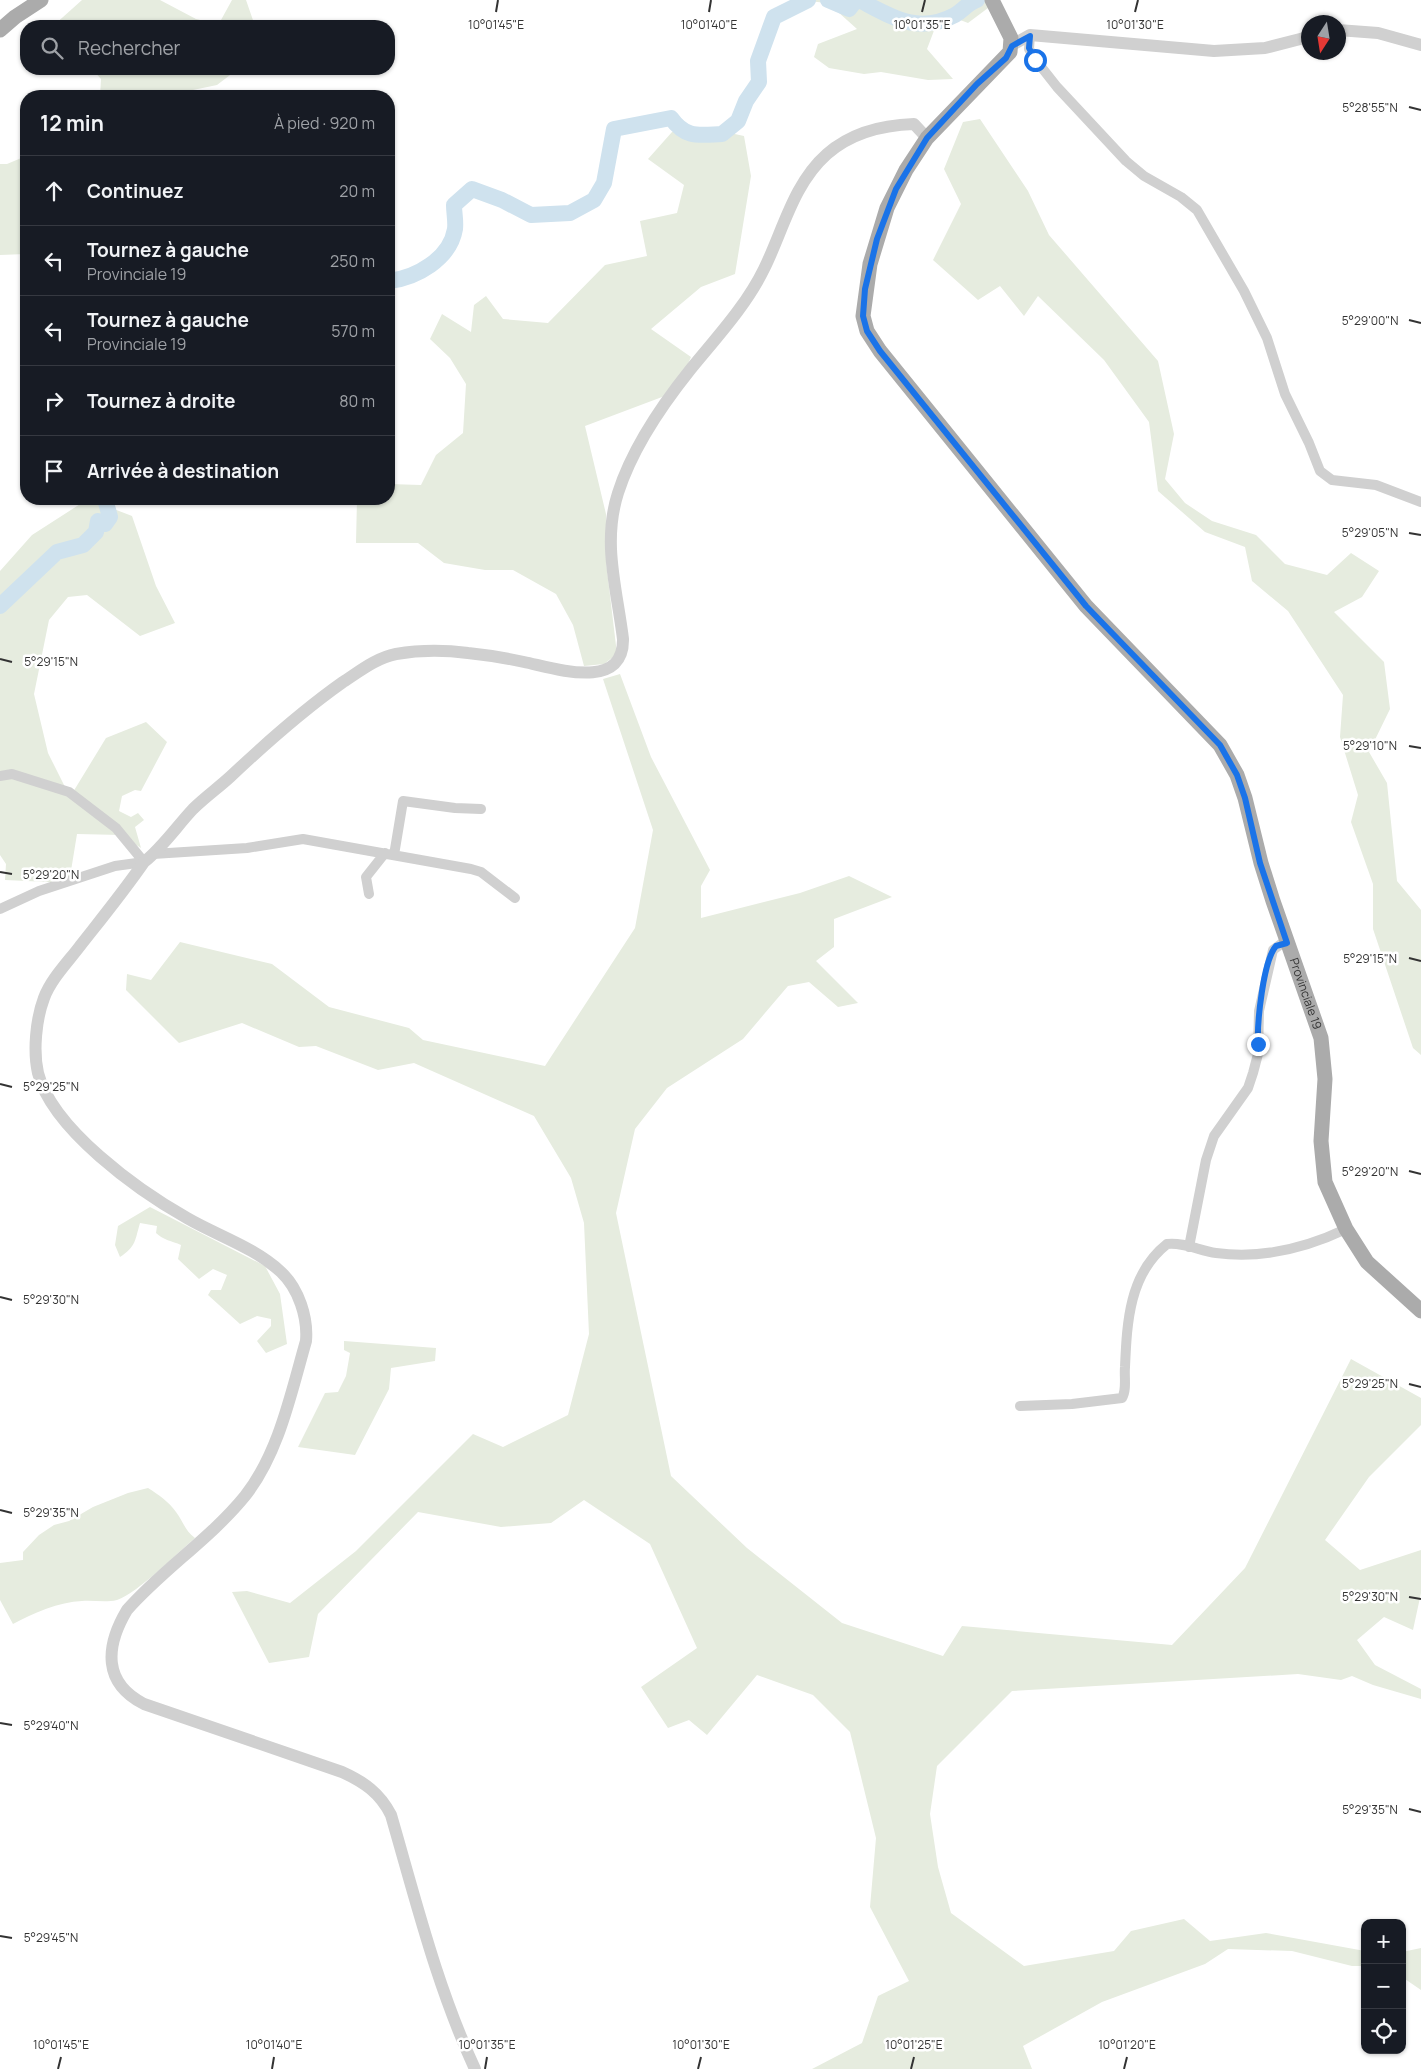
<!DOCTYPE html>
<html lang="fr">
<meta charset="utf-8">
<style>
body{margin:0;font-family:Manrope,sans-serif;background:#20242c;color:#f1f3f6}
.controls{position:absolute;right:15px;bottom:15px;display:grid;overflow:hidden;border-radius:10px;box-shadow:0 1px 4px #0004}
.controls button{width:45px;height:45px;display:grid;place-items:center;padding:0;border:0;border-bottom:1px solid #363941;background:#171b24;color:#f1f3f6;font:25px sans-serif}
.compass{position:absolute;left:1301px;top:15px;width:45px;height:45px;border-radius:50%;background:#171b24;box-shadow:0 1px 4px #0004;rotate:192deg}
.stop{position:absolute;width:15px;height:15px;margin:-11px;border:4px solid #1a73e8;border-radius:50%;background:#fff}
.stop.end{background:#1a73e8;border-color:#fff;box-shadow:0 1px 5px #0008}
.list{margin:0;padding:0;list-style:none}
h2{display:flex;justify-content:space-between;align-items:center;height:65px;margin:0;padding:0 20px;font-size:21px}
h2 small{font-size:16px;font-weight:400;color:#9ea1a6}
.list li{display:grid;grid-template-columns:32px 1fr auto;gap:15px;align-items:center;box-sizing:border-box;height:70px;padding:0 20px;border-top:1px solid #363941}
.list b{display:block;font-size:19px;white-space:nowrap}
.list p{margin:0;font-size:16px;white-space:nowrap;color:#9ea1a6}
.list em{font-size:16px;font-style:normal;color:#9ea1a6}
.icon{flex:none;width:28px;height:28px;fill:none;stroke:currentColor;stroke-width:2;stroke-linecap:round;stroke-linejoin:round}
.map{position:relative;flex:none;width:1421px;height:2069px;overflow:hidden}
.search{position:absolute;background:#171b24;box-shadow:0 1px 4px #0004;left:20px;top:20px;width:375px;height:55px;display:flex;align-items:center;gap:12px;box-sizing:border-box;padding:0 18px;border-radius:20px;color:#9ea1a6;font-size:19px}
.panel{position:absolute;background:#171b24;box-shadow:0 1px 4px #0004;left:20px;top:90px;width:375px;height:415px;border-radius:20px}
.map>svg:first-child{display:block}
.green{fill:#e6ecdf}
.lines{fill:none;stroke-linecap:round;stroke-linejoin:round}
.river{stroke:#cfe2ee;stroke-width:16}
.minor{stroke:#d0d0d0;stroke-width:10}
.tertiary{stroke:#d0d0d0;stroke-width:12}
.primary{stroke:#ababab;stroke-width:15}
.route{stroke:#1a73e8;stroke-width:6}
.ticks{fill:none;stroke:#333;stroke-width:2}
.labels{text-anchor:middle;stroke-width:5;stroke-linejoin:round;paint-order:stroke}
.street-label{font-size:12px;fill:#333;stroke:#fff}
.ticks-label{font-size:12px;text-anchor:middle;fill:#333;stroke:#fff;stroke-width:5;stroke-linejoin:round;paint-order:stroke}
</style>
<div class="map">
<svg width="1421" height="2069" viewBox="0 0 1421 2069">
<rect width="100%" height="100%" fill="#fff"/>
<path class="green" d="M82,0h78l36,19 17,4 8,-3 11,-20h14l9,26h-202z
M796,0h192l4,5 -24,18 -18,-7 -15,12 -8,21 26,30 -25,1 -47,-8 -17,2 -35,-6 -15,-11 4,-13 39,-15 -29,-26z
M92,69h146l-21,16 -53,11h-64l1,-17z
M980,119l48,72 21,44 109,126 16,73 -9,45 20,24 27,18 44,14 29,29 42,11 24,-22 28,18 -17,26 -28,15 50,50 6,47 -21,43 18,31 10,98 24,29v145l-8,-7 -40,-119v-45l-22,-62 7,-27 -18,-58 3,-42 -55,-84 -36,-30 -7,-34 -40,-15 -47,-41 -9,-69 -45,-62 -66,-64 -14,20 -24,-30 -22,14 -45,-40 28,-56 -17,-35 19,-47z
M707,128l37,8 7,40 -16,98 -34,13 -50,42 40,28 -13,29 -8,8 -85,32 21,88v48l11,92 -13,10 -20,2 -11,-41 -17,-31 -43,-24h-28l-41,-7 -26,-20h-62l1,-44h32v-15l32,1 15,-30 27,-22 3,-49 -16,-26 -20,-19 12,-25 29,18 3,-27 12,-9 17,23 45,4 57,-58 42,-9 -7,-35 37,-8 7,-28 -36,-26 24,-27z
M26,156v98l-26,1v-91h7z
M88,499l44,17 24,70 19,37 -35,13 -53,-41 -19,2 -19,23 -15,74 14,59 22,44 36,-59 40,-16 21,20 -26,49 -6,-1 -13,6 -3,15 12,6 7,-4 6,7 -9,7 6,21 -20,-13 -44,-1 -8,49 -64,-3 1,-16 -6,-9v-284l32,-36z
M620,674l31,83 59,113 -9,16v32l99,-25 49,-17 43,21 -58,22v28l-18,14 42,42 -20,4 -29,-25 -21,4 -45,53 -76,49 -32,41 -19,84 55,263 76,72 95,75 101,33 19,-30 210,19 73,-77 106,-209 70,39v27l-52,52 -44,63 35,30 61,-20v43l-8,37 -29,-13 -27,23 18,25 46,24v10l-48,-14 -21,-9 -11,4 -43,-6 -286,17 -75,75 -7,48 8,53 13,46 73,53 90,-15 17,-20 53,-12 26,22 56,-8 99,18v15h-13l-60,-15 -64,-2 -23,15 -103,38 -79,44 9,23h-220l50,-26 16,-47 31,-15 -39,-74 6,-69 -26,-106 -37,-37 -56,-20 -50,60 -18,-15 -21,8 -27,-41 56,-39 -47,-104 -66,-44 -33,23 -50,4 -83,-15 -100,102 -9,43 -40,6 -37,-71 15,-1 43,12 66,-52 117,-117 30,13 65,-32 21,-81 -5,-111 -13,-45 -37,-62 -120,-53 -36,7 -62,-24 -17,1 -57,-24 -63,20 -53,-53 1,-16 24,6 29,-38 92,22 57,43 80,21 14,12 122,26 90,-138 18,-98 -50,-151z
M150,1207l115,59 15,28 7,50 -21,9 -9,-12 14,-15v-7l-14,-3 -17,8 -32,-29 3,-5h10l6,-15 -14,-6 -14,10 -21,-20 3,-14c-9,-4 -18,-5 -25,-12l1,-7 -17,-3c-5,17 -4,24 -20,34l-5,-12 3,-19z
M344,1341l92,7 -1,13 -44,7 -2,21 -34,66 -57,-8 27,-54 13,-1 8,-16 4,-23 -6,-3z
M148,1488c11,7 20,13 28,24 7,9 9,19 19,26 -19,16 -56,54 -78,62 -12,3 -23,0 -35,1 -23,1 -49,12 -69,23l-13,-24v-37l23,-3v-8l16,-17 15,-10 15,-4 24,-14 35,-14z
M1421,1948v42l-19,-13v-25z"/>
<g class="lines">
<path class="river" d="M828,0l21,9 7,-9
M859,0c33,17 59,35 96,15 8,-5 13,-12 22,-15
M389,281c27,-3 61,-22 66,-52 1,-8 -1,-16 -1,-24l18,-16 30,11 29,15 39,-2 24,-13 10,-17 10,-54 57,-11c15,21 28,17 51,16l16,-13 8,-20 13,-19 -1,-21 16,-44 34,-17
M0,606l57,-54 26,-7 13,-13 2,-11 7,3 5,-7 -5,-18"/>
<path class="minor" d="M1030,35l-1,14 6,10 22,28 69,74 18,15 37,21 16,13 47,81 23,47 18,56 24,49 11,28 12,9 44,5 45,17
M0,776l12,-2 57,18 47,36 28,34 -29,4 -76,25 -39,18
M153,854l94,-6 56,-9 168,30 10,3 34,26
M394,855l9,-54 52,7 26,1
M369,894l-3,-17 19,-24
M1189,1247l17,-87 8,-24 34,-48 5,-15 5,-19 1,-43 14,-61 8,-6 6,-1
M1020,1406l52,-2 50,-6c5,-8 2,-22 3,-31 2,-45 4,-93 42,-123 17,-2 33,7 49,9 45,6 90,-5 130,-24"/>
<path class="tertiary" d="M1338,30l40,3 43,12
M1012,45l18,-10 184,16 51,-3 43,-11
M475,2069c-38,-82 -59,-168 -84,-254 -11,-22 -27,-33 -49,-43l-198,-68c-41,-21 -39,-57 -17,-94 36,-41 83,-71 118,-114 34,-43 46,-103 61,-155 2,-23 -7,-52 -25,-69 -27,-25 -63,-36 -94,-54 -48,-27 -135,-89 -149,-145 -5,-22 -2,-54 6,-75 7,-19 24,-36 36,-52 22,-28 44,-55 64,-84 18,-14 33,-36 49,-53 12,-12 25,-21 37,-32 36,-34 72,-66 113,-95 17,-11 33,-24 53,-28 23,-4 49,-4 72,-1 19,2 38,5 56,9 30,6 100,30 99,-23 -6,-50 -21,-96 -5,-146 14,-44 44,-88 72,-123 26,-32 56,-64 74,-101 19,-38 29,-85 63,-115 24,-21 55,-29 87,-30l13,14"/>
<g class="primary">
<path id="s1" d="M992,0l19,38 -1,14 -83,86 -21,32 -19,38 -17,56 -7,52 4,15 13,20 206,255 134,139 17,30 8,23 16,65 12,38 48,137 4,41 -4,62 4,41 21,47 21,33 54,49"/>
<path d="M0,30l15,-13 26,-17"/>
</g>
</g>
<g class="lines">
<path class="route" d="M1035,60l-6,-12 1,-12 -18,10 -6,12 -29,26 -50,54 -31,51 -19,50 -12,50 -2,27 4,15 13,20 206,255 134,139 17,30 8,23 15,65 27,80 -11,3c-13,15 -19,77 -18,98"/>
</g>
<path class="ticks" d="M496,12l2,-12M709,12l2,-12M922,12l3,-12M1135,12l3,-12M1409,107l12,3M1409,320l12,3M1409,533l12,2M0,659l12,3M1409,746l12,2M0,872l12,2M1409,958l12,3M0,1084l12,3M1409,1171l12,3M0,1297l12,3M1409,1384l12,3M0,1510l12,3M1409,1597l12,2M0,1723l12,2M1409,1809l12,3M0,1936l12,2M58,2069l3,-12M272,2069l2,-12M485,2069l2,-12M698,2069l3,-12M911,2069l3,-12M1124,2069l3,-12"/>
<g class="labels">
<g class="street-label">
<text dy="4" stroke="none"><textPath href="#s1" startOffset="1192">Provinciale 19</textPath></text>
</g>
</g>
<g class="ticks-label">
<text x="496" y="29">10°01'45"E</text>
<text x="709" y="29">10°01'40"E</text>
<text x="922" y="29">10°01'35"E</text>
<text x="1135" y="29">10°01'30"E</text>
<text x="1370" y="112">5°28'55"N</text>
<text x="1370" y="325">5°29'00"N</text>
<text x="1370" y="537">5°29'05"N</text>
<text x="51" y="666">5°29'15"N</text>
<text x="1370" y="750">5°29'10"N</text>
<text x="51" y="879">5°29'20"N</text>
<text x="1370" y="963">5°29'15"N</text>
<text x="51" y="1091">5°29'25"N</text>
<text x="1370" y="1176">5°29'20"N</text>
<text x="51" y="1304">5°29'30"N</text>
<text x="1370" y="1388">5°29'25"N</text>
<text x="51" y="1517">5°29'35"N</text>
<text x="1370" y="1601">5°29'30"N</text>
<text x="51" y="1730">5°29'40"N</text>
<text x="1370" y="1814">5°29'35"N</text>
<text x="51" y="1942">5°29'45"N</text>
<text x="61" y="2049">10°01'45"E</text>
<text x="274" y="2049">10°01'40"E</text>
<text x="487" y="2049">10°01'35"E</text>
<text x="701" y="2049">10°01'30"E</text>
<text x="914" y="2049">10°01'25"E</text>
<text x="1127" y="2049">10°01'20"E</text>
</g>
</svg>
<div class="controls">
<button>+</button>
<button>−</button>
<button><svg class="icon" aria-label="locate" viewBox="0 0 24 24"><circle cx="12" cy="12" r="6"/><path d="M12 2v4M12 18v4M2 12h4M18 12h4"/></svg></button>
</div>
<svg class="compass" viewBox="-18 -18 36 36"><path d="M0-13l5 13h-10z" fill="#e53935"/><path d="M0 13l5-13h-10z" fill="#9ea1a6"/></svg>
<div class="stop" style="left:1035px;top:60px"></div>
<div class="stop end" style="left:1258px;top:1044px"></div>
<div class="search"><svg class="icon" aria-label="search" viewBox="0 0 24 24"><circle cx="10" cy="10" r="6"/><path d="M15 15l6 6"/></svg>Rechercher</div>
<section class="panel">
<h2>12 min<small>À pied · 920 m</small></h2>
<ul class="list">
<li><svg class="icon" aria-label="ahead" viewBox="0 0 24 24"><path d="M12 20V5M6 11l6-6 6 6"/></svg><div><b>Continuez</b></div><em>20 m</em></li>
<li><svg class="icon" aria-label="left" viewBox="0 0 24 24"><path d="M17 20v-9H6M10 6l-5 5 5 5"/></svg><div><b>Tournez à gauche</b><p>Provinciale 19</p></div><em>250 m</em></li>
<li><svg class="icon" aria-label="left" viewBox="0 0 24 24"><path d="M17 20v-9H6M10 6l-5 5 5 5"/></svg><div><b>Tournez à gauche</b><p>Provinciale 19</p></div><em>570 m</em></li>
<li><svg class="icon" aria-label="right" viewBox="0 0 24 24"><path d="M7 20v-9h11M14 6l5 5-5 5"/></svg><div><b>Tournez à droite</b></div><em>80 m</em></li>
<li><svg class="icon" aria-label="arrive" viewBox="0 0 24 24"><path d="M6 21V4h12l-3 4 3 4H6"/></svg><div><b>Arrivée à destination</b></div></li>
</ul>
</section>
</div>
